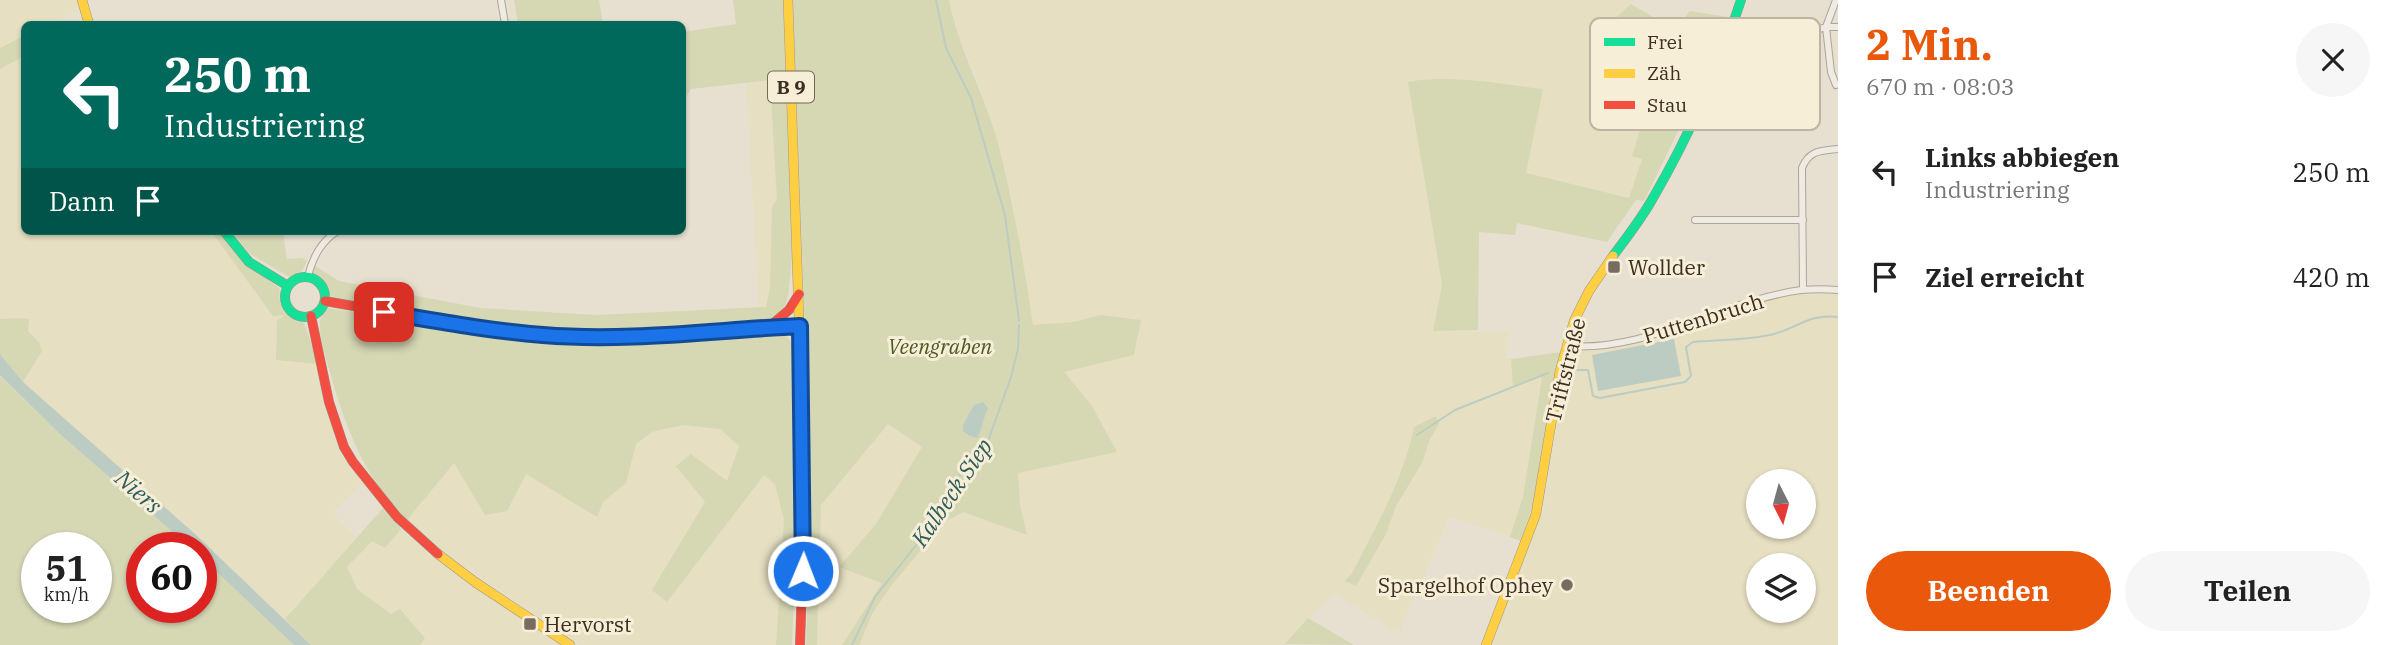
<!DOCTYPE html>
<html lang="de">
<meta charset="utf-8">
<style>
body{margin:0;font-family:"IBM Plex Serif",serif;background:#f6f6f6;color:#222;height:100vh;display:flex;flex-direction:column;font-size:26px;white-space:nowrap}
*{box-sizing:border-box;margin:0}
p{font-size:23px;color:#767676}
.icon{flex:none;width:38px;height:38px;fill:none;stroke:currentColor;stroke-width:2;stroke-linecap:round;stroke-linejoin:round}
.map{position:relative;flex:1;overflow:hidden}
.drawer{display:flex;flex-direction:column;background:#fff;width:560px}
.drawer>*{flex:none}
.guide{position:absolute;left:21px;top:21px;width:665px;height:214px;border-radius:10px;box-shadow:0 2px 5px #0004;background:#00695c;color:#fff;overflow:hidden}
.needle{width:46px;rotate:174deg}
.fabs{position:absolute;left:1746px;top:469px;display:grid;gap:14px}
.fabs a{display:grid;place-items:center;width:70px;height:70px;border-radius:50%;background:#fff;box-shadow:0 2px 5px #0004;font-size:35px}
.speed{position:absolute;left:21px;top:532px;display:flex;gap:14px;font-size:35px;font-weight:700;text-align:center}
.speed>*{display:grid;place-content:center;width:91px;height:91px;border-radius:50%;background:#fff;box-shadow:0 2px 5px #0004;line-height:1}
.speed small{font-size:18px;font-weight:400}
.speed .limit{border:10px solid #d22;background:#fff;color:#111}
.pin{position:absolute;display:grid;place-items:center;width:60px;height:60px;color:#fff;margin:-30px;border-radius:14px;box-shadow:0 4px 10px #0006}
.me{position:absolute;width:77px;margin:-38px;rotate:1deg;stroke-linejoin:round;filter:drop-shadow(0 0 5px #0008)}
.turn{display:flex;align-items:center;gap:24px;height:147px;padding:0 28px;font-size:32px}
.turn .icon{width:91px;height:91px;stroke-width:2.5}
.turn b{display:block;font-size:49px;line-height:60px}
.then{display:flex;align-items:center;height:66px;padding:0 28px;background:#0003;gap:14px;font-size:26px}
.round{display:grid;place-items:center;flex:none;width:74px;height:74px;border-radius:37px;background:#f6f6f6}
.overview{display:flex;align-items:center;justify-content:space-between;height:119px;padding:0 28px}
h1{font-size:42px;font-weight:800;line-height:52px;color:#ea580c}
.button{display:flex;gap:14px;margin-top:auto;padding:14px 28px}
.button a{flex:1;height:80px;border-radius:42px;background:#ea580c;color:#fff;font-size:28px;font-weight:800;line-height:80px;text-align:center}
.button a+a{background:#f6f6f6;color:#222}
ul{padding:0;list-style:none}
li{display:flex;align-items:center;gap:21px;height:105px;padding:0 28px}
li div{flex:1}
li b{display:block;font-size:26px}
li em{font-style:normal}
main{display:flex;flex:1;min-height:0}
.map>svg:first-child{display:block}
</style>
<main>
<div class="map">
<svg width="1838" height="645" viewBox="0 0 1838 645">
<rect width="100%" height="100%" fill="#e7e0d1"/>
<path fill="#e6dfc2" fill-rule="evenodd" d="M 0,0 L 78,0 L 81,10 L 50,24 L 24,24 L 24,36 L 0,50 Z
M 949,0 L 1632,0 L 1590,64 L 1654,85 L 1633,155 L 1642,159 L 1629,198 L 1526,173 L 1542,89 L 1449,78 L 1422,170 L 1442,285 L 1433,331 L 1508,331 L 1507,359 L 1511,359 L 1513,387 L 1542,376 L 1523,497 L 1510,537 L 1449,517 L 1399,633 L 1333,593 L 1286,645 L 859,645 L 873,612 L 891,586 L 944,522 L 962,512 L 1027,535 L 1020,505 L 1018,473 L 1117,452 L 1092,406 L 1063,371 L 1134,355 L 1140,333 L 1101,315 L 1074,322 L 1033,326 L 1014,208 L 999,147 L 982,93 L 958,33 ZM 1436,416 L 1439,424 L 1430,439 L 1422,463 L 1396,506 L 1386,534 L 1356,586 L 1345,581 L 1352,573 L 1388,501 L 1409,453 L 1414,427 Z
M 24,56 L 24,231 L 211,231 L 273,315 L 286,315 L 319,364 L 333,427 L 344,454 L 362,483 L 333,513 L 357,538 L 285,619 L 195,534 L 23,382 L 39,342 L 17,318 L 0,319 L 0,69 Z
M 770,80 L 777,200 L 772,206 L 770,288 L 766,307 L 759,309 L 746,83 Z
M 1838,290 L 1838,645 L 1492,645 L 1525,552 L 1543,511 L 1569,357 L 1567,346 L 1589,348 L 1652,335 L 1788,292 ZM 1759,481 L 1804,481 L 1804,527 L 1759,527 ZM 1759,565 L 1804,565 L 1804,611 L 1759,611 Z
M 888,424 L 922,447 L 911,539 L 842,645 L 817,645 L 821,505 Z
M 683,425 L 720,429 L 739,446 L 727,482 L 676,466 L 705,502 L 653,590 L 667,602 L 763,474 L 775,484 L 784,520 L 776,645 L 579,645 L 445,553 L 407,520 L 454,463 L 507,511 L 525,473 L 597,517 L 603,502 L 626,483 L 636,444 L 652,432 Z
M 401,529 L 449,570 L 563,645 L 420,645 L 425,638 L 400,609 L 391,614 L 357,589 L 347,566 L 372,540 L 385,548 Z"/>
<path fill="#d6d7b3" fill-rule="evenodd" d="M 514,0 L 599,0 L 603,24 L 518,24 Z
M 733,0 L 783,0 L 792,257 L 788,296 L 783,313 L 776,319 L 755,324 L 659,331 L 546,332 L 404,312 L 330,296 L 323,280 L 309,272 L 312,264 L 339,281 L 480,308 L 597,315 L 766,307 L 770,288 L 772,206 L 777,200 L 770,80 L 691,89 L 683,102 L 683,32 L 736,24 Z
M 793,0 L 949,0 C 959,51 986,96 999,147 C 1014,206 1024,265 1033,325 L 1074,322 L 1101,315 L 1141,320 L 1134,355 L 1064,372 L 1092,406 L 1117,452 L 1018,473 L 1020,505 L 1027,535 L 963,512 L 944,522 L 891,586 L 873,612 L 859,645 L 842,645 L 882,583 L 839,567 L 876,524 L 922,447 L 888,424 L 821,505 L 817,645 L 806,645 L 811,502 Z
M 1631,4 L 1675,30 L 1690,11 L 1728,17 L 1702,82 L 1644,201 L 1636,200 L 1607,242 L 1517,223 L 1515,235 L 1479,232 L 1478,330 L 1433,331 L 1442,285 L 1408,82 C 1452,74 1498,84 1543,89 L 1526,173 L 1629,198 L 1642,159 L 1632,156 L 1654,85 L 1589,64 L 1597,35 Z
M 24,36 L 24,56 L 0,69 L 0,48 Z
M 211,231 L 221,231 L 249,265 L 280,289 C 277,307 286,320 304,323 L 319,364 L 276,360 L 277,321 L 285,315 L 273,316 Z
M 232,231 L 283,231 L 287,259 L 302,258 L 307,261 L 302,271 L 289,277 L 249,253 Z
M 328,308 L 493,334 L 584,340 L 770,333 C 785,333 789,335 794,350 L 797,516 L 792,645 L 776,645 L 784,520 L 775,484 L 764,475 L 667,602 L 652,590 L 705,502 L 676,466 L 691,454 L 727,481 L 739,446 L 720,429 L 683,425 L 652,432 L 636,444 L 626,483 L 603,502 L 597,517 L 526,474 L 507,511 L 485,515 L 454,463 L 407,520 C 365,481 344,423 329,369 C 325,355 319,336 320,322 C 320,316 325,313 328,308 Z
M 17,318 L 29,319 L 28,331 L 39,342 L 42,351 L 23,382 L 0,354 L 0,319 Z
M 1561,352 L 1553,386 L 1535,498 L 1521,541 L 1510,537 L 1523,497 L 1542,377 L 1513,387 L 1511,359 Z
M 0,375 L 62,436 L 191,548 L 142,548 L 142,607 L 201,607 L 201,557 L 294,645 L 0,645 ZM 37,548 L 96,548 L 96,607 L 37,607 Z
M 1436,416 L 1439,424 L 1430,439 L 1422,463 L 1396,506 L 1386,534 L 1356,586 L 1345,581 L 1352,573 C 1376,526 1404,478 1414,427 Z
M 384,507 L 401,529 L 385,548 L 372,541 L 347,567 L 357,589 L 391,614 L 400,609 L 425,638 L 420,645 L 311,645 L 285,619 Z
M 1308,618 L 1354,645 L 1285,644 Z"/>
<path fill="#bcccc2" d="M 1674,339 L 1681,376 L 1598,391 L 1592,355 Z
M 0,354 L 23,382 L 195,534 L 311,645 L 294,645 L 201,557 L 201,548 L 191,548 L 62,436 L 0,375 Z
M 983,402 L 988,408 C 983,418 983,428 977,438 L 970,436 L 963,431 L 963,425 L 974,405 Z"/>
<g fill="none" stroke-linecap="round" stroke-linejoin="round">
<path stroke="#bcccc2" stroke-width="2" d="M 936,0 L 946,48 L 971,98 L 1005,215 L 1019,321
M 1567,370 L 1588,370 L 1593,396 L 1600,398 L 1685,382 L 1691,376 L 1686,347 L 1693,342 C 1719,340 1745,340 1770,335 C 1797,329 1808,313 1838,317
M 1417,435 L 1455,410 L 1548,373
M 852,645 L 875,597 L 921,539 L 957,488 L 960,474 L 979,457 L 988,441 L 1011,377 L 1018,349 L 1019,325"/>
<defs>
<path id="street" d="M 501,0 L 505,24
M 1836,0 L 1826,27 L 1831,72 L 1836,85
M 1726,49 L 1747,52 L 1826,27 L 1838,27
M 1695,220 L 1803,220
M 308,277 C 312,258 322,240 338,231
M 1803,290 L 1802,168 C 1809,150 1821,151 1838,149
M 1567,346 C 1649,352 1721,301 1801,290 C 1813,289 1826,289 1838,290"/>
<path id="fast" d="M 224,231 L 249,262 L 288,286
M 1613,256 C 1627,237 1642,218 1653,198 C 1689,136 1719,68 1741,0
M285 297a20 20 0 1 1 40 0a20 20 0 1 1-40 0Z
M 602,335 L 674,334 L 800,326"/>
<path id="slow" d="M 82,0 L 89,24
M 788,0 L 800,348
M 438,554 L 475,582 L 570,645
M 1486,645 L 1536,514 L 1560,371 L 1574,321 L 1589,291 L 1613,256"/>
<path id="jam" d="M 325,301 L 467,326 L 544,336 L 602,335
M 311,316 L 329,402 L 344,447 L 353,462 L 397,517 L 438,554
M 770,326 L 789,310 L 799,294
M 800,645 L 804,527 L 800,348"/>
</defs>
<use href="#street" stroke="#ada599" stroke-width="8"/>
<use href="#fast" stroke="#9c958a" stroke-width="10"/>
<use href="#slow" stroke="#9c958a" stroke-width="10"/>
<use href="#jam" stroke="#9c958a" stroke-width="10"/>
<use href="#street" stroke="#efebe3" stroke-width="6"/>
<use href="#fast" stroke="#16e098" stroke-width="9"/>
<use href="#slow" stroke="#ffcf43" stroke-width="9"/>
<use href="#jam" stroke="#f24e42" stroke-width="9"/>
</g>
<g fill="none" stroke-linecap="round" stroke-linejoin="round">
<defs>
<path id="route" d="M 384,312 C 437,321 490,331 543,335 C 628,342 715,330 800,326 L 803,571"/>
</defs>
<use href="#route" stroke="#114b97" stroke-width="18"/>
<use href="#route" stroke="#1a73e8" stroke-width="12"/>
</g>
<g fill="#786c5e" stroke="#f7eed8" stroke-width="2.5">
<rect x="1607" y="260" width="14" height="14" rx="3.5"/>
<circle cx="1567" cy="585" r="7"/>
<rect x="523" y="617" width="14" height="14" rx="3.5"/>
</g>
<g text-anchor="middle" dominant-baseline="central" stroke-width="6" stroke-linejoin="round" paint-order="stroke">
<rect fill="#f7eed8" stroke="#756857" stroke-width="2" x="768" y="71.5" width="46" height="31" rx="5"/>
<g font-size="19" font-weight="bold" fill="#3d2e20">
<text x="791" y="87">B 9</text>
</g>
<g font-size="21" fill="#3d2e20" stroke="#f7eed8" text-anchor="start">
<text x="1628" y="267">Wollder</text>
<text x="1553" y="585" text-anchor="end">Spargelhof Ophey</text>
<text x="544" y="624">Hervorst</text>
</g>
<g font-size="21" fill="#3d2e20" stroke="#f7eed8">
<text transform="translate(1703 318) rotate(-17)">Puttenbruch</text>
<text transform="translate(1565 370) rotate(-76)">Triftstraße</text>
</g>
<g font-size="21" font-style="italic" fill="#4d5a26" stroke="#f7eed8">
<text x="940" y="346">Veengraben</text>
</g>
<g font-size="23" font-style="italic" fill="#2f5d5a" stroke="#f7eed8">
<text transform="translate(139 491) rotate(41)">Niers</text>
<text transform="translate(951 492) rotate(-56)">Kalbeck Siep</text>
</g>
</g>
<rect x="1590" y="18" width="230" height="112" rx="10" fill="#f7eed8" stroke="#bfb4a1" stroke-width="2"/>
<rect x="1604" y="38" width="31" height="8" fill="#16e098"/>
<rect x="1604" y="69" width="31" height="9" fill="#ffcf43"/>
<rect x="1604" y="101" width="31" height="8" fill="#f24e42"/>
<g font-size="19" fill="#3d2e20">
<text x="1647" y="49">Frei</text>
<text x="1647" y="80">Zäh</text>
<text x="1647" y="112">Stau</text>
</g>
</svg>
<div class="fabs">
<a><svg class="needle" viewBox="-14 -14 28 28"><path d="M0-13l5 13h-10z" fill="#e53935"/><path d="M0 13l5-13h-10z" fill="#767676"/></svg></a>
<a><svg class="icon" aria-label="layers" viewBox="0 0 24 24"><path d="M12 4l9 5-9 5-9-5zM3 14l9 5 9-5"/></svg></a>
</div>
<div class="speed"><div>51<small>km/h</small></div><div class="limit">60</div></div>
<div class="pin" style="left:384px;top:312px;background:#d93025"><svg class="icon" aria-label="arrive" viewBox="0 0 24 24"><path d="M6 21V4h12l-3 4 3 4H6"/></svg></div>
<svg class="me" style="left:803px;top:571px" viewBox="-20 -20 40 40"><circle r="17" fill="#1a73e8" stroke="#fff" stroke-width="3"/><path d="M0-11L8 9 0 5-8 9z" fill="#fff"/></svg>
<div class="guide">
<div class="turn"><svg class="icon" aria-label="left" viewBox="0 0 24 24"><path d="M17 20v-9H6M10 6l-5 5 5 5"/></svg><div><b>250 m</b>Industriering</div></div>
<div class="then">Dann<svg class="icon" aria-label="arrive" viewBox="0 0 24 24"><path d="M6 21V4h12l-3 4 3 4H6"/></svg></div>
</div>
</div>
<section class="drawer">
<div class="overview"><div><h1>2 Min.</h1><p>670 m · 08:03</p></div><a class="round"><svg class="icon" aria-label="close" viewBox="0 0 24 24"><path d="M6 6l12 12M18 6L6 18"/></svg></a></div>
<ul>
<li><svg class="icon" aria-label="left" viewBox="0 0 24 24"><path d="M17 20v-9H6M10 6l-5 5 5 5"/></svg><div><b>Links abbiegen</b><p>Industriering</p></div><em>250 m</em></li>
<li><svg class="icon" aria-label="arrive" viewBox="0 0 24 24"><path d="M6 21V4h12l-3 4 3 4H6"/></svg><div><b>Ziel erreicht</b></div><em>420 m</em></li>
</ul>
<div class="button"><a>Beenden</a><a>Teilen</a></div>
</section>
</main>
